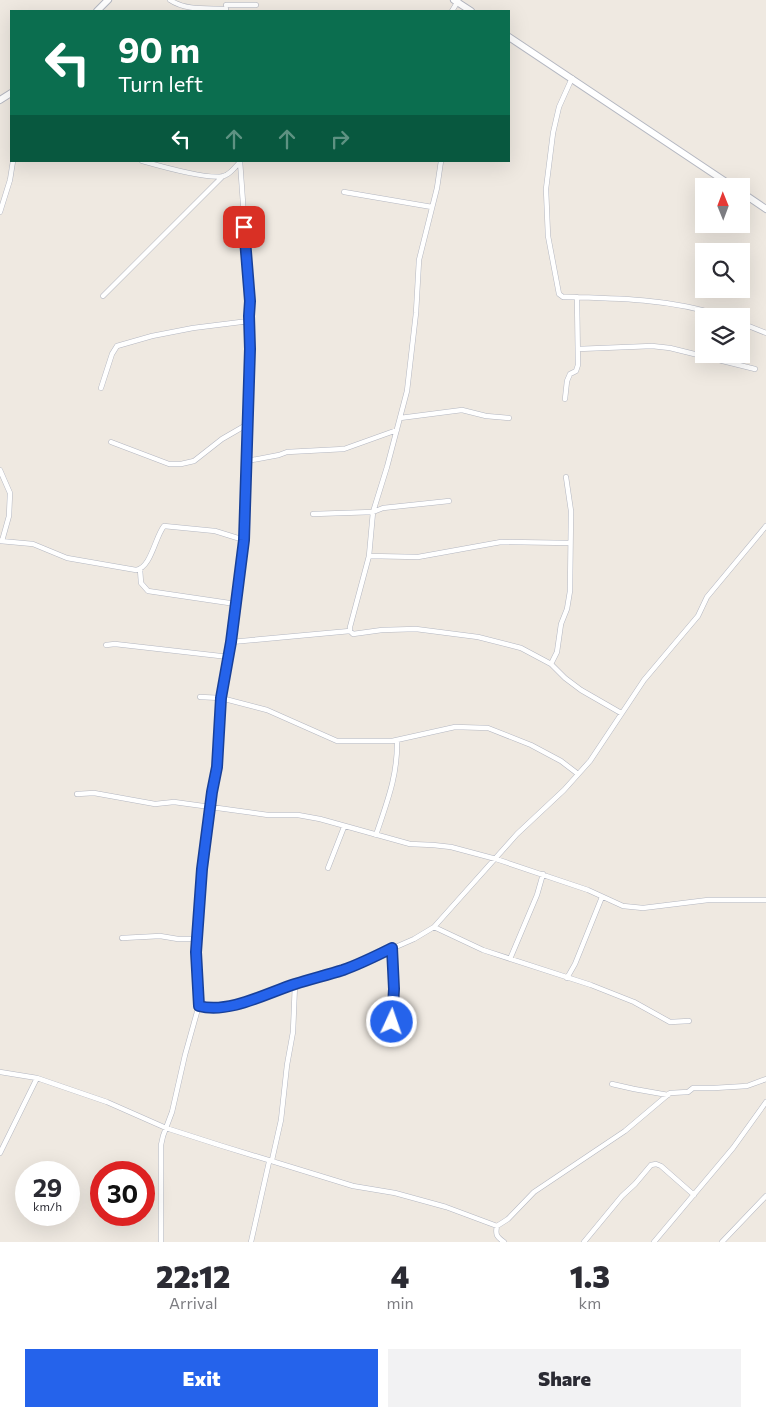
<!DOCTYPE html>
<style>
body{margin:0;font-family:Commissioner,sans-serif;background:#f2f2f3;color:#2b2b33;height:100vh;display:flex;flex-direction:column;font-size:19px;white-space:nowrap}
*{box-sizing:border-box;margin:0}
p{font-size:16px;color:#7c7c81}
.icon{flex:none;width:28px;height:28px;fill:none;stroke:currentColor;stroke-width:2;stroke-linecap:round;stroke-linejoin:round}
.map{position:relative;height:1242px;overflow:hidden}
.panel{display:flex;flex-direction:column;background:#fff;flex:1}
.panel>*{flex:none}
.top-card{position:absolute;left:10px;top:10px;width:500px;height:152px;border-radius:0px;box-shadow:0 5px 20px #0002;background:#0b6e4f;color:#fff;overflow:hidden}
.needle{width:32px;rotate:359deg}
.controls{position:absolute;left:695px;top:178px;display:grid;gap:10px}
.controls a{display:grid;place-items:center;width:55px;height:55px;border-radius:0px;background:#fff;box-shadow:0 5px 20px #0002;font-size:25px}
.speed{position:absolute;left:15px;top:1161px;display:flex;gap:10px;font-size:25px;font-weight:700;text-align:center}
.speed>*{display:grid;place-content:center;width:65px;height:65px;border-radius:50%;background:#fff;box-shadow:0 5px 20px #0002;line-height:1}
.speed small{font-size:12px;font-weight:400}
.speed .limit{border:8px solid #d22;background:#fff;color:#111}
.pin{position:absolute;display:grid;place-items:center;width:42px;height:42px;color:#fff;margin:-21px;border-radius:10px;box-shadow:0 2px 8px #0006}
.me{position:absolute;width:55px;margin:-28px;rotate:3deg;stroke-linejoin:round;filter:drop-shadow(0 0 4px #0008)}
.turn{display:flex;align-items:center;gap:18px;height:105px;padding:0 25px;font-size:22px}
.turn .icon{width:65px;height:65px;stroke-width:2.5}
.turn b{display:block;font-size:35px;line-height:42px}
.lanes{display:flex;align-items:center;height:48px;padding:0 25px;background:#0003;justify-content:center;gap:25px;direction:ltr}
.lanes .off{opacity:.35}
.eta{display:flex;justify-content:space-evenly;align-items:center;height:85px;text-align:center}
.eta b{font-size:30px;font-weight:800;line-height:35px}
.action{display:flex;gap:10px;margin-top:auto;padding:10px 25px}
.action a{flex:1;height:58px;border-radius:0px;background:#2563eb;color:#fff;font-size:20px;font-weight:800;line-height:58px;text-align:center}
.action a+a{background:#f2f2f3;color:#2b2b33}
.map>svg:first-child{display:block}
</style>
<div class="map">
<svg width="766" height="1242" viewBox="0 0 766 1242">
<rect width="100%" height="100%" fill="#efe9e1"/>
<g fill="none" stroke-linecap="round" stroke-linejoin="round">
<defs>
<path id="street" d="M 170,0 C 186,11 208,8 226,9
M 226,5 L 256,5
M 452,11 L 458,1
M 572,78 L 559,107 L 553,133 L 546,189 L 548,236 L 559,294 L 563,297 C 615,298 672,299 722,316
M 142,161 C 156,165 215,182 226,175 C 231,173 236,166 240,162
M 344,192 L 432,207
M 0,212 L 10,180 L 13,161
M 103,296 L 223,176
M 741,323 L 766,333
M 578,349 L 652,346 L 670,348 L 755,369
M 101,388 L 112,354 L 117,346 L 152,336 L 193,328 L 249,321
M 565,399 L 567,381 L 570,374 L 576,371 L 578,365 L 577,297
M 400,418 L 462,410 L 486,416 L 509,418
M 111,442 L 169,464 L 181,464 L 194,461 L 222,439 L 248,424
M 247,461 L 279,455 L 287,452 L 344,449 L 397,430
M 0,470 L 10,493 L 9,516 L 2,541
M 313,514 L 373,512 L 383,508 L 449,501
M 0,541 L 33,544 L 67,558 L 136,570 C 151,568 155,537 164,526 L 215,531 L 244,540
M 369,556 L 418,557 L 501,542 L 570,543
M 140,569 L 141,583 L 148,591 L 236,604
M 350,631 L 350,627 L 369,556 L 373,512 L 387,467 L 407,391 L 416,313 L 419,260 L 437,188 L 441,161
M 231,642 L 350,631 L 353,634 L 382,630 L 416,629 L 478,637 L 521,648 L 551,664 L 565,678 L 581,690 L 621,713
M 106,645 L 115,644 L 229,657
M 551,664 L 557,652 L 561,624 L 567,609 L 570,591 L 571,511 L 566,477
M 200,697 L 221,698 L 267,710 L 337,741 L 392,741 L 455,727 L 488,728 L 531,745 L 561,761 L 578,774
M 77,794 L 94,793 L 155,804 L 174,802 L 268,815 L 298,815 L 320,819 L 410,844 L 433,845 L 451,847 L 496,859 L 588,890 L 623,906 L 643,908 L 708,900 L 766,900
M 376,835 C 387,802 398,775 397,740
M 328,868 L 344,827
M 434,927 L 483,950 L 591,985 L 634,1002 L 670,1022 L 689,1021
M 122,938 L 160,936 L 178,939 L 197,939
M 392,948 L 394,989 L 392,1022
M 510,959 L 537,895 L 543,874
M 567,978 L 575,964 L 602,897
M 199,1005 L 214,1007 L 231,1005 L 259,998 L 295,984 L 343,970 L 414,939 L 434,927 L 517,834 L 564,790 L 590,761 L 644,680 L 698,616 L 707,597 L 766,526
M 0,1072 L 37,1078
M 612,1084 L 634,1089 L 668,1095
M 0,1153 L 37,1078 L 107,1102 L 166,1128 L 219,1145 L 353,1186 L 395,1193 L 446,1207 L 497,1226 L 508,1219 L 534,1192 L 625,1131 L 670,1093 L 688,1092 L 693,1088 L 714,1088 L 747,1086 L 766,1079
M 497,1226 C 495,1235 497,1237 504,1242
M 161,1242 L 161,1145 L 163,1136 L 172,1112 L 185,1055 L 199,1005 L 196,952 L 202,869 L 212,792 L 217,767 L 221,698 L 231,642 L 244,540 L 250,349 L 250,301 L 240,161
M 251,1242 L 269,1162 L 272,1160 L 281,1120 L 287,1065 L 293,1032 L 295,984
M 584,1242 L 622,1196 L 635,1184 L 651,1165 L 656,1164 L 661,1166 L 694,1195
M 654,1242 L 733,1148 L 766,1102
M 722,1242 L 766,1196"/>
<path id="secondary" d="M 454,0 L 471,11
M 97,11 L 108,0
M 509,37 L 732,186
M 0,100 L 11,93
M 741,192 L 766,209"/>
</defs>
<use href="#street" stroke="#b4b7c1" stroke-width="5.5"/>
<use href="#secondary" stroke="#b4b7c1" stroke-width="8"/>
<use href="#street" stroke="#fff" stroke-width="4.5"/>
<use href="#secondary" stroke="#fff" stroke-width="6"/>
</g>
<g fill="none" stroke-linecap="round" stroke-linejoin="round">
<defs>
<path id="route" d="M 244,227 L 250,301 L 249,316 L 250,349 L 244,540 L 231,642 L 221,698 L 217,767 L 212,792 L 202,869 L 196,952 L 199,1006 C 229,1014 267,993 295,984 C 311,979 327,975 343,970 C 360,964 376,956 392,948 L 394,989 L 392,1022"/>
</defs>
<use href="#route" stroke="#184099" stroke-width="12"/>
<use href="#route" stroke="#2563eb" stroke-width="9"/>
</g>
</svg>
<div class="controls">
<a><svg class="needle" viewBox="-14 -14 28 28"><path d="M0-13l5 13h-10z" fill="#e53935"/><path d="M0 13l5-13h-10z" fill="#7c7c81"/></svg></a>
<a><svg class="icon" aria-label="search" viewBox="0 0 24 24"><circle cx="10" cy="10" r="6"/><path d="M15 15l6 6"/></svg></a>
<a><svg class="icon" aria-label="layers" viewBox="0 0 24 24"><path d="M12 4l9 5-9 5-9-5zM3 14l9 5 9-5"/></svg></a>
</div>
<div class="speed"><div>29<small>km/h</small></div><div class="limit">30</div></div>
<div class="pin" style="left:244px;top:227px;background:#d93025"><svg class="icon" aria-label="arrive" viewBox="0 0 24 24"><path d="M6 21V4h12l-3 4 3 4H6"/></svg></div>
<svg class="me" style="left:392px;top:1022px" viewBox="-20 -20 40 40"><circle r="17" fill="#2563eb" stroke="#fff" stroke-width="3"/><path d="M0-11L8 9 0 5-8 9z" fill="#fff"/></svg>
<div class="top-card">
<div class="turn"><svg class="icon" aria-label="left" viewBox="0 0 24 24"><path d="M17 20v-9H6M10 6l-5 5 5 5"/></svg><div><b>90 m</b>Turn left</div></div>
<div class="lanes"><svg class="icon" aria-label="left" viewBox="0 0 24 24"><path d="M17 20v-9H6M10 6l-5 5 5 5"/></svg><svg class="icon off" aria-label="ahead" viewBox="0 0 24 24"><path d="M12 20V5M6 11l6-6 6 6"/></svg><svg class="icon off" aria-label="ahead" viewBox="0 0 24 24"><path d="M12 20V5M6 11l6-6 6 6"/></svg><svg class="icon off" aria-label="right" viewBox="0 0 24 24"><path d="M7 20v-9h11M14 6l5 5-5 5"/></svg></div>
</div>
</div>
<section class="panel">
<div class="eta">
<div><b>22:12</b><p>Arrival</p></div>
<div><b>4</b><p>min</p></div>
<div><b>1.3</b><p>km</p></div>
</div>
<div class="action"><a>Exit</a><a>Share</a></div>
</section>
